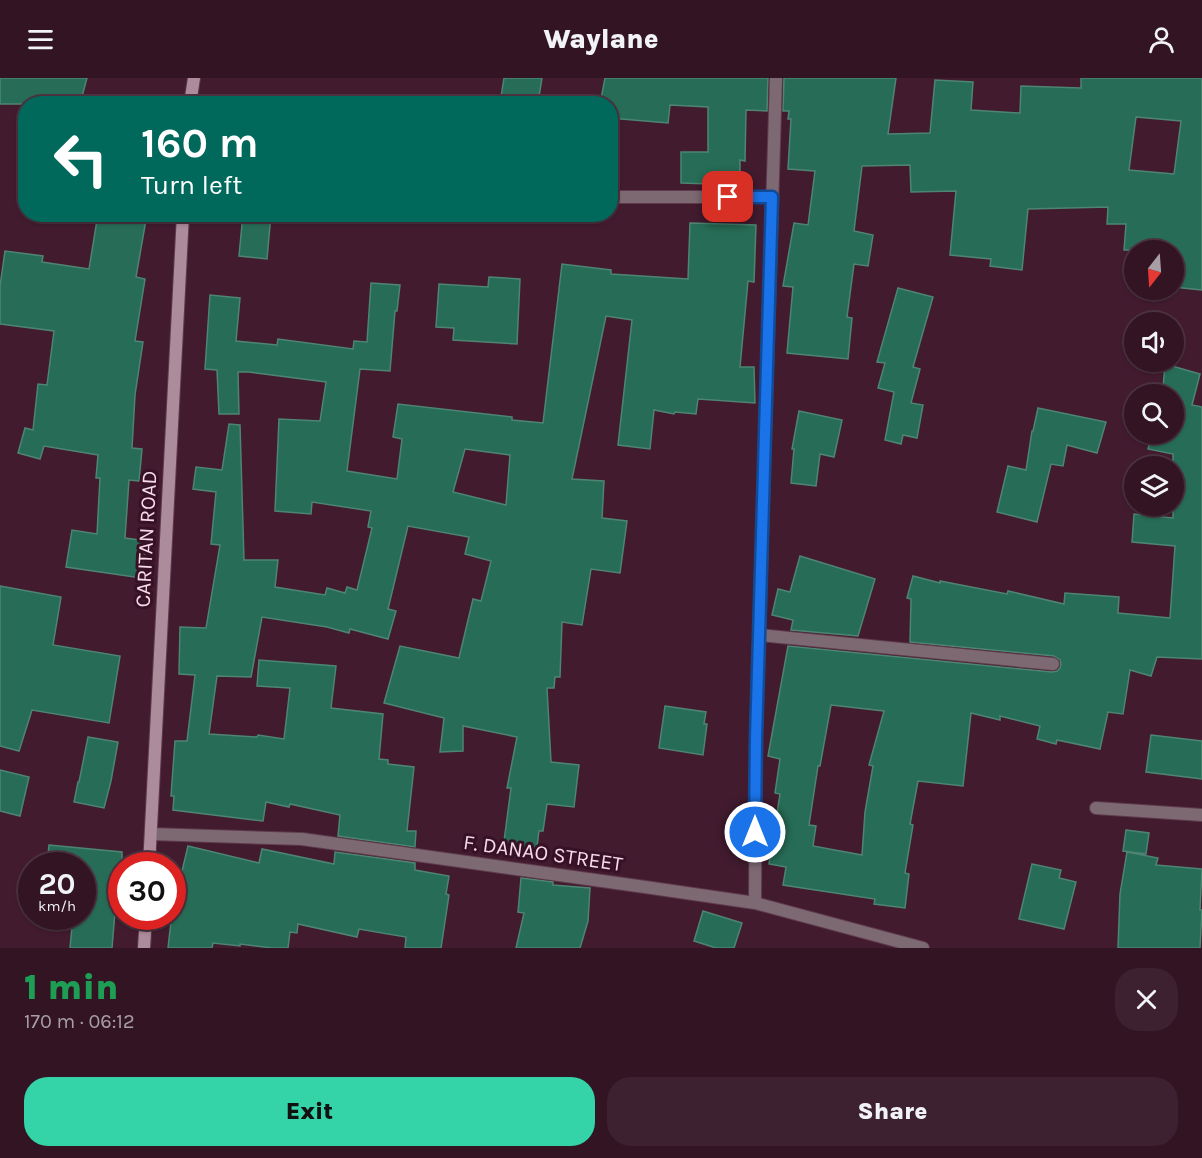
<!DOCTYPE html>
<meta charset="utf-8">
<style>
body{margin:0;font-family:Karla,sans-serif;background:#3d2130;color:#f1f3f6;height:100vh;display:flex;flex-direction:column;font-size:22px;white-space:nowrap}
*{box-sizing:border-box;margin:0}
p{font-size:20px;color:#a89ea6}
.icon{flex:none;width:33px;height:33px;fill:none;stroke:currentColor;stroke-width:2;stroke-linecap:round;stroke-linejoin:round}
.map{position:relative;height:870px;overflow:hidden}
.sheet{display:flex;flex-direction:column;background:#321423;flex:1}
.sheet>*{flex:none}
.hud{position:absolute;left:18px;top:18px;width:600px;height:126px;border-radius:24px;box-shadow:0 2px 4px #0004,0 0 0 2px #4d3341;background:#00695c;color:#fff;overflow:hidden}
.needle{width:39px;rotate:197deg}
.fabs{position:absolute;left:1124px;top:162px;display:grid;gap:12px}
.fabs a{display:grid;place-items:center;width:60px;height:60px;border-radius:50%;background:#321423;box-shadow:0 2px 4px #0004,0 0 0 2px #4d3341;font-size:30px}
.speed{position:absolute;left:18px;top:774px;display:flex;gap:12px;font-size:30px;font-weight:700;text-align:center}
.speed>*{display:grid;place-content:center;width:78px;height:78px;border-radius:50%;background:#321423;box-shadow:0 2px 4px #0004,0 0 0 2px #4d3341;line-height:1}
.speed small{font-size:15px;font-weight:400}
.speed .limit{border:9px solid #d22;background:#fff;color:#111}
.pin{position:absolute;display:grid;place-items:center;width:51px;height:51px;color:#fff;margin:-26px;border-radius:12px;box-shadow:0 3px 9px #0006}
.me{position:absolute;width:66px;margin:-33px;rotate:0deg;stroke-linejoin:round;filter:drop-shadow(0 0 4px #0008)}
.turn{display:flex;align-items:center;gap:21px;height:126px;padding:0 24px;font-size:27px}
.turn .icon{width:78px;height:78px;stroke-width:2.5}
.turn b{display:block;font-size:42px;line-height:51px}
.round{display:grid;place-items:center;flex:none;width:63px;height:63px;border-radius:24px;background:#3d2130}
.head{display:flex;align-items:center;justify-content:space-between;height:102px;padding:0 24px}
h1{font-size:36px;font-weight:800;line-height:45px;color:#1e9e55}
.action{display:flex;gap:12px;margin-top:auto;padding:12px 24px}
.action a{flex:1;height:69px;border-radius:24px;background:#34d4a8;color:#111;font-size:24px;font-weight:800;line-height:69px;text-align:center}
.action a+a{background:#3d2130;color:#f1f3f6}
header{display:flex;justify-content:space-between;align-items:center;height:78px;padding:0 24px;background:#321423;font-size:27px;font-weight:800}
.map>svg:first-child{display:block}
</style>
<header><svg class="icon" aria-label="menu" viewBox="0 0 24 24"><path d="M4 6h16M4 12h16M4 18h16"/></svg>Waylane<svg class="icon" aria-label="person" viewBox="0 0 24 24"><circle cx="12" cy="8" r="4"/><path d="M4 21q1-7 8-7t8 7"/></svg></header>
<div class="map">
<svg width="1202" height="870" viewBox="0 0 1202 870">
<rect width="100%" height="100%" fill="#421b2f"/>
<path fill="#276c56" stroke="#4e8572" stroke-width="1.5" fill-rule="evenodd" d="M 0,0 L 87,0 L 80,26 L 0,26 Z
M 504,0 L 542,0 L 538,25 L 501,19 Z
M 605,0 L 768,0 L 767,33 L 746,32 L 745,83 L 740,82 L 740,107 L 681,105 L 681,74 L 708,74 L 708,29 L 670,27 L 668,45 L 610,40 L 610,26 L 600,26 Z
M 784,0 L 896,0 L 888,56 L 930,55 L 935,2 L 973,4 L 971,32 L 1020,35 L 1021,8 L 1081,10 L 1081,0 L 1202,0 L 1202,212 L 1173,209 L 1175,172 L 1124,172 L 1126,146 L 1107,146 L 1108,129 L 1028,131 L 1022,192 L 990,188 L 991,181 L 950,177 L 956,113 L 911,114 L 910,87 L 862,88 L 854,153 L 873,157 L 868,188 L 854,186 L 847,239 L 852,240 L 848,281 L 787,275 L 793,209 L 783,208 L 794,145 L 808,147 L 815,93 L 788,91 L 791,41 L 788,41 L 789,33 L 783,33 ZM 1136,39 L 1181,43 L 1174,96 L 1129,92 Z
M 98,136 L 147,136 L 136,199 L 145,201 L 135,263 L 143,264 L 135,317 L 132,370 L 142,371 L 139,403 L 129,402 L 125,460 L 147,463 L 141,500 L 66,489 L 72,452 L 97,456 L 100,400 L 96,400 L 98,377 L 44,368 L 40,381 L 18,375 L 25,350 L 33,352 L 38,306 L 47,307 L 54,253 L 0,246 L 0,208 L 5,173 L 43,178 L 42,184 L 89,191 Z
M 243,136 L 271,136 L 267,181 L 239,178 Z
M 690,145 L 756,147 L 754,204 L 748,203 L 740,289 L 754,289 L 755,325 L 698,321 L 696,336 L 675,334 L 674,336 L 654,332 L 650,371 L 618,367 L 632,242 L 606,238 L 572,401 L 604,403 L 602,440 L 627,443 L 620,495 L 591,491 L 582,547 L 562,544 L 560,599 L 555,599 L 554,610 L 547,610 L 551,684 L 579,687 L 574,729 L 547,726 L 543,753 L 539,753 L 536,776 L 503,771 L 511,710 L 507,710 L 517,659 L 463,648 L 463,673 L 440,674 L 444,640 L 384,625 L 400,568 L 459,580 L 473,521 L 481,523 L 491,483 L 465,476 L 469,459 L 408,448 L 388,531 L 396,533 L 388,561 L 350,551 L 349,555 L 327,549 L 262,539 L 251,599 L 217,598 L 209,656 L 257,659 L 258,657 L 284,661 L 290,610 L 257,608 L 259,582 L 336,588 L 331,630 L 383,636 L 379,681 L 388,682 L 388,686 L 414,689 L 407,753 L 416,753 L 415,769 L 338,758 L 340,737 L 290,726 L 289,729 L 266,724 L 263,743 L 173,732 L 174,718 L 171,718 L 175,663 L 187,663 L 195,597 L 179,596 L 180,549 L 206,550 L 220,467 L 211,466 L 216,414 L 193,411 L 196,389 L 222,392 L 229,346 L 240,347 L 244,482 L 278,482 L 275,509 L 325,517 L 327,510 L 345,515 L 347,509 L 357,512 L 372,450 L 368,449 L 371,433 L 312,424 L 311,436 L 275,433 L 279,341 L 320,343 L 326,304 L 249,294 L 238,294 L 239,336 L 219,336 L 217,292 L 205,291 L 210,217 L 240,220 L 236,263 L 277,267 L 278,261 L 353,271 L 354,263 L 367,264 L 371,205 L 400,207 L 397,233 L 395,233 L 390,293 L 360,291 L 347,393 L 397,401 L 402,361 L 393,359 L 398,326 L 512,339 L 512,342 L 543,345 L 562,186 L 611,192 L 611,196 L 688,201 ZM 465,371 L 510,377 L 506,427 L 453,414 Z
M 489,199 L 520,201 L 517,266 L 453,262 L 454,250 L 436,249 L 439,206 L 488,209 Z
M 898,210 L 933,219 L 913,289 L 920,291 L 911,325 L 923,327 L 917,360 L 903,357 L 901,366 L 885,362 L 894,314 L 878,310 L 885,285 L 877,284 Z
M 1165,286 L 1200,296 L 1192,327 L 1202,329 L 1202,581 L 1157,579 L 1151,598 L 1130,592 L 1123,636 L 1108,634 L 1100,671 L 1057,662 L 1056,666 L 1037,661 L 1040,648 L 1000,638 L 1000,642 L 971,635 L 963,708 L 918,703 L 910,746 L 913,747 L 905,795 L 909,796 L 905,830 L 874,826 L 875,821 L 783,807 L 786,789 L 769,786 L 780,716 L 775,715 L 780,681 L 768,678 L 788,568 L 1052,594 L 1057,593 L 1060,590 L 1061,586 L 1060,582 L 1054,578 L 910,564 L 911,521 L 907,520 L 913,498 L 940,505 L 940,503 L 1007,516 L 1008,513 L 1064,526 L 1065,515 L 1119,519 L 1118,535 L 1170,540 L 1175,468 L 1132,464 L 1134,436 L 1173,440 L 1173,376 L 1148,371 L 1152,356 L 1173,356 L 1173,316 L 1163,316 L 1165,311 L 1163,310 ZM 831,627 L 884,633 L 869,687 L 873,688 L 865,734 L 862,777 L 813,768 L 816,748 L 809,747 L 818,688 L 820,688 Z
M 1038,330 L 1106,344 L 1097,375 L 1067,367 L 1063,388 L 1051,386 L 1037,444 L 997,434 L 1008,388 L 1026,392 L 1032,353 L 1033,353 Z
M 799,333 L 842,342 L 834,379 L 820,376 L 816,408 L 791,405 L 794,371 L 792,371 Z
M 800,478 L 875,501 L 858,558 L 791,552 L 793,542 L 772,537 L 778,511 L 790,514 Z
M 0,508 L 61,519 L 53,567 L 120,578 L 109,645 L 32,632 L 19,673 L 0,668 Z
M 665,628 L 706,634 L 704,646 L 707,646 L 703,677 L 659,670 Z
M 1151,657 L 1202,663 L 1202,701 L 1146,694 Z
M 88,659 L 118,664 L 111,703 L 104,730 L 74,724 L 78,704 L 79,704 Z
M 0,692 L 29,699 L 20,738 L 0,733 Z
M 1126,752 L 1149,755 L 1146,776 L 1123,773 Z
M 49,767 L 122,774 L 122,798 L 118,798 L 112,870 L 70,870 L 73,838 L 82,838 L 82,788 L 47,788 Z
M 188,768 L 259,785 L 262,771 L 334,786 L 335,774 L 415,785 L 415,792 L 449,798 L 446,816 L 449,817 L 441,870 L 405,870 L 406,859 L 359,851 L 357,859 L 298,846 L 297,855 L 290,854 L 288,870 L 272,870 L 240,866 L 240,868 L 213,865 L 212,870 L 168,870 L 172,835 Z
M 1127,774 L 1158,780 L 1156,787 L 1202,791 L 1200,832 L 1202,832 L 1200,870 L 1118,870 L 1120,816 Z
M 1032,786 L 1061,792 L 1059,800 L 1076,804 L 1064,851 L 1019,841 Z
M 521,800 L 553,804 L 553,807 L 590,810 L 588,843 L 580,870 L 516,870 L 524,835 L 518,834 Z
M 703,833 L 742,845 L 734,870 L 716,870 L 694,863 Z"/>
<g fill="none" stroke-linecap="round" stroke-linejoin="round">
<defs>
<path id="street" d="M 610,119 L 772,119
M 759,557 L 1053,586
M 1096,730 L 1202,737
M 151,756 L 302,761 L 645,809 L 755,825 L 923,870
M 755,825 L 756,660 L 776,0"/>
<path id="secondary" d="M 190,26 L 194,0
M 149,788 L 183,136
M 144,870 L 146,838"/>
</defs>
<use href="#street" stroke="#5f3a4d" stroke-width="14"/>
<use href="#secondary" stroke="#5f3a4d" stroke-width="14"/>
<use href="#street" stroke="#7d6972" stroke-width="12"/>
<use href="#secondary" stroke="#ac8b9a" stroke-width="12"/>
</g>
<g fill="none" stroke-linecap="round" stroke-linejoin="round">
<defs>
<path id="route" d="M 728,119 L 772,119 L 756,660 L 755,754"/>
</defs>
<use href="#route" stroke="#114b97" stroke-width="15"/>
<use href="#route" stroke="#1a73e8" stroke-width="10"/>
</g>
<g text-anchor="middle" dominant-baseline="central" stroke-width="6" stroke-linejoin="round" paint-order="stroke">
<g font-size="21" fill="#f7dce8" stroke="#371126">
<text transform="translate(146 461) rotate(-87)">CARITAN ROAD</text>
<text transform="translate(543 775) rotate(8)">F. DANAO STREET</text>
</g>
</g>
</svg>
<div class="fabs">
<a><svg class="needle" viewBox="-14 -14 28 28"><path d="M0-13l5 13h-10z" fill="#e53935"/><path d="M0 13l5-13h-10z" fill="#a89ea6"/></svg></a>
<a><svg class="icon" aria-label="sound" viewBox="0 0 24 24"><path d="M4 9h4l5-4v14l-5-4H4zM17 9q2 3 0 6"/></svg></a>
<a><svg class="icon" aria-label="search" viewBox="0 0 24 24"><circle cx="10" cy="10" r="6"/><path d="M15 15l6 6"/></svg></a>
<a><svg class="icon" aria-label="layers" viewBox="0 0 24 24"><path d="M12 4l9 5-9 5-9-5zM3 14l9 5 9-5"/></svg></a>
</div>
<div class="speed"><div>20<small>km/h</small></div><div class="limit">30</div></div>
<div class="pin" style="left:728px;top:119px;background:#d93025"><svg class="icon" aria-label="arrive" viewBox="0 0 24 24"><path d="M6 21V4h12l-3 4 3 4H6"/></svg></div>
<svg class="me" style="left:755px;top:754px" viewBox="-20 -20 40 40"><circle r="17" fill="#1a73e8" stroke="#fff" stroke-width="3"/><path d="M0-11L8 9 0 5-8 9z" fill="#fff"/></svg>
<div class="hud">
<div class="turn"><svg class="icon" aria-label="left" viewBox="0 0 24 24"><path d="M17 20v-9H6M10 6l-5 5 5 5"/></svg><div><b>160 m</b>Turn left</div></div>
</div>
</div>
<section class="sheet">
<div class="head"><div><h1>1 min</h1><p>170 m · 06:12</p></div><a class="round"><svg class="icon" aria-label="close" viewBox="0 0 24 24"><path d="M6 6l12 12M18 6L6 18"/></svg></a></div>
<div class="action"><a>Exit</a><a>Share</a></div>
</section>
